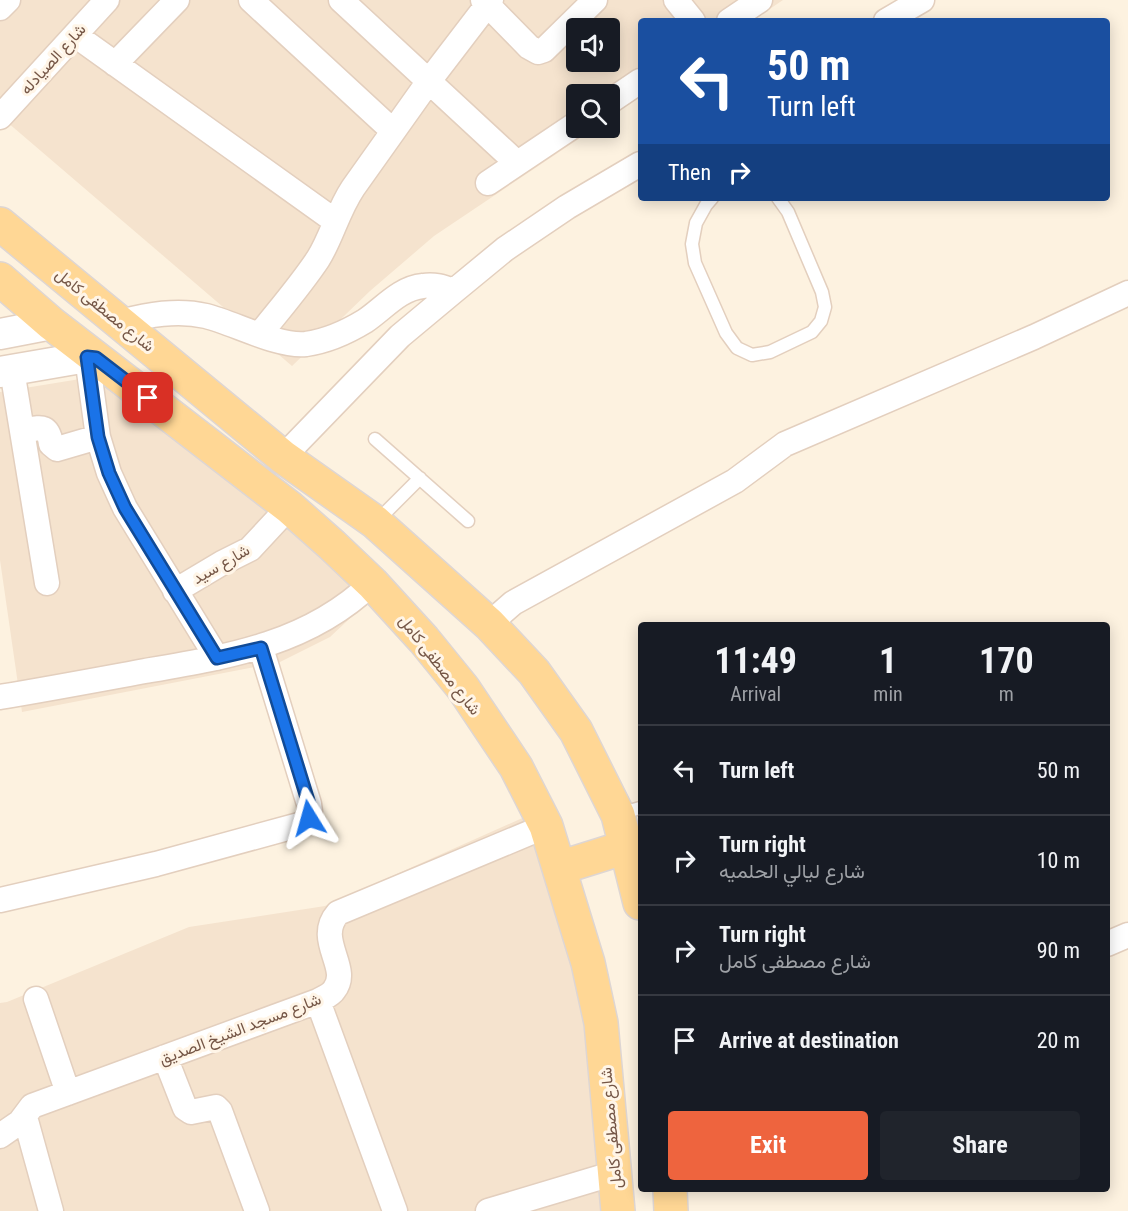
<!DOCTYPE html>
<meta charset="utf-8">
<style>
body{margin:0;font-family:"Roboto Condensed",Vazirmatn,sans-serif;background:#20242c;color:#f1f3f6;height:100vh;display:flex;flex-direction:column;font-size:22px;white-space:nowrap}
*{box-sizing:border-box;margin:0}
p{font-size:20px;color:#9ea1a6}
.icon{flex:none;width:33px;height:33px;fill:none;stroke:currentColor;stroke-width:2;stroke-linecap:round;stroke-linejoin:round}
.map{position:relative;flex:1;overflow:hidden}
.sheet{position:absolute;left:638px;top:622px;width:472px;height:570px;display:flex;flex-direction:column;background:#171b24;border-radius:6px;box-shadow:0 3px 15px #0003}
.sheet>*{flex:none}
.hud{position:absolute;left:638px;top:18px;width:472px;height:183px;border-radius:6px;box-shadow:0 3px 15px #0003;background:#1a4fa0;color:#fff;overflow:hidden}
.buttons{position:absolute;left:566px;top:18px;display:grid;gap:12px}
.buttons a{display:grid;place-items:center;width:54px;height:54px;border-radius:6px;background:#171b24;box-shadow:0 3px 15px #0003;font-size:30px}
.pin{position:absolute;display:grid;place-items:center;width:51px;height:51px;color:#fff;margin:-26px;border-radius:12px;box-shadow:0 3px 9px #0006}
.me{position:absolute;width:66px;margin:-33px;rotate:352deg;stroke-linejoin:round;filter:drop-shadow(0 0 4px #0008)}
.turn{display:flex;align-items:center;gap:21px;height:126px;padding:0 30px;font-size:27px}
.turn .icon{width:78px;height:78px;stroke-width:2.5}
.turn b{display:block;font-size:42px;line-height:51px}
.then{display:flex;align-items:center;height:57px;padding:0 30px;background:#0003;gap:12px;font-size:22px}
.eta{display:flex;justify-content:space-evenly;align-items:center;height:102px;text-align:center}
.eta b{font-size:36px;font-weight:700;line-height:42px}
.action{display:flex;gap:12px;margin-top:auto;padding:12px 30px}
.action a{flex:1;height:69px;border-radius:6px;background:#ee643e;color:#fff;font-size:24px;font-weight:700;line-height:69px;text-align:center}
.action a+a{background:#20242c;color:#f1f3f6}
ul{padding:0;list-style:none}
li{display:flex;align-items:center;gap:18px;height:90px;padding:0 30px;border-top:2px solid #363941}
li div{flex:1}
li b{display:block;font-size:22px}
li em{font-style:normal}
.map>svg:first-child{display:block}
</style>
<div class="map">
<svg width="1128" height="1211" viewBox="0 0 1128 1211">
<rect width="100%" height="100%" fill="#fdf2e0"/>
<path fill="#f5e3ce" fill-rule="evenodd" d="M 0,0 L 783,0 L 752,21 L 640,21 L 640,96 L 609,118 L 609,94 L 576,94 L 576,128 L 595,128 L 434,236 L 370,291 L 292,366 L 0,116 ZM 576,28 L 609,28 L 609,62 L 576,62 Z
M 111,374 L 370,593 L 362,607 L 330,637 L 280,662 L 22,712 L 0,560 L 0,392 Z
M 547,807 L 623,1211 L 0,1211 L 0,1003 L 7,1002 L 189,927 L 325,906 Z"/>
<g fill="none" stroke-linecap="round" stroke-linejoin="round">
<defs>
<path id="service" d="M 712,198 L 706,205 L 696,223 L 692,244 L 695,263 L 726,333 L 737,348 L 752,355 L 770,352 L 812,332 L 821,321 L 825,307 L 822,292 L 788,212 L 778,198
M 375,439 L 468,521
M 376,522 L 420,478
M 619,814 L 640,808"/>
<path id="minor" d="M 251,0 L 393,131
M 341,0 L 517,163
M 483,0 L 529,47 L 538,52 L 544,50 L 595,0
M 676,0 L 693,21
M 0,8 L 8,0
M 729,21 L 760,0
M 886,21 L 922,0
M 75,35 L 335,221
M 115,64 L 177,0
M 609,102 L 640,81
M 0,117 L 107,0
M 488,183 L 576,124
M 120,322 C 148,315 177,309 206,316 C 234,323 278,347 306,344 C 327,341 347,332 365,321 C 383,309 400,288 423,286 C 434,284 443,287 454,291
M 260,334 C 279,310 300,286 318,259 C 332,237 337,212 353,188 L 429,81 L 491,0
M 87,357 L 98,437 L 109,473 L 125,508 L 217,658
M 12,370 L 47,583
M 22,431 C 40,428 48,423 51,444 L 57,449 L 98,437
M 283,457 L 400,336 L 454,291 L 505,249 L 567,207 L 640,164
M 175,591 L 222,563 L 250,549 L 289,507
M 489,624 L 513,603 L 735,481 L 785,444 L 1034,337 L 1128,293
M 0,697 C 48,689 96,680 145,671 C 227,657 309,644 372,583
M 0,900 L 156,864 L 306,823 L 310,812 L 309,804 L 261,648
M 1107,944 L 1128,935
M 36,999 L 68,1093
M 318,1001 L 395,1211
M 165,1057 L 185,1108 L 191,1112 L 216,1107 L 220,1111 L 257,1211
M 25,1117 L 51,1211
M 0,1136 L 20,1122 L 32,1106 L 318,1001 C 323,998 331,995 334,990 C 352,968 314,940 338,913 L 546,826
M 488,1211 L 615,1173"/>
<path id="tertiary" d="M 0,334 L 52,324
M 0,372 L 87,357 L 96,358"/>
<path id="primary" d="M 0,224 L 283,457 L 375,522 L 489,624 L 534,672 L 576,731 L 618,815 L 640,903
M 0,279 L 52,324 L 289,507 L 332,545 L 372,583 L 424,640 L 463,688 L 516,767 L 546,826 L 588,963 L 601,1023 L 618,1211
M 559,868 L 626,847
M 670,1190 L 671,1211"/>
</defs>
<use href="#service" stroke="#e3cfbe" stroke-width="15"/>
<use href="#minor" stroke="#e3cfbe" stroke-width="27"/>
<use href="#tertiary" stroke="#e3cfbe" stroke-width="33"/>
<use href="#primary" stroke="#ded6d3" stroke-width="36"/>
<use href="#service" stroke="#fff" stroke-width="12"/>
<use href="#minor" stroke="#fff" stroke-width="24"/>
<use href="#tertiary" stroke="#fff" stroke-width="30"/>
<use href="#primary" stroke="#ffd795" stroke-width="33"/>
</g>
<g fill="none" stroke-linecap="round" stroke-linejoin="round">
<defs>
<path id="route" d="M 148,398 L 96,358 L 87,357 L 98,437 L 109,473 L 125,508 L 217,658 L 261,648 L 309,804 L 309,818"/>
</defs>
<use href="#route" stroke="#114b97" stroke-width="15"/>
<use href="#route" stroke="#1a73e8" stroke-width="10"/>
</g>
<g text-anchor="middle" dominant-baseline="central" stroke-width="6" stroke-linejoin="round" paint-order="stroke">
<g font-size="16" fill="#755646" stroke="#fff5e7">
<text transform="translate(53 59) rotate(-48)">شارع الصيادله</text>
<text transform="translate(105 310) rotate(39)">شارع مصطفى كامل</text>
<text transform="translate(221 564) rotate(-30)">شارع سيد</text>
<text transform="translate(440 665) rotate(52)">شارع مصطفى كامل</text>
<text transform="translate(240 1029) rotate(-21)">شارع مسجد الشيخ الصديق</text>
<text transform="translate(611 1128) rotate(-95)">شارع مصطفى كامل</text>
</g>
</g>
</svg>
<div class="buttons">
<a><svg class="icon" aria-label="sound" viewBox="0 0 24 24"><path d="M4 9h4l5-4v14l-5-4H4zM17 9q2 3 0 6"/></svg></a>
<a><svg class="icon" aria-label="search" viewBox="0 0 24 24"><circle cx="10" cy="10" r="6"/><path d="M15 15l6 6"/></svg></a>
</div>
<div class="pin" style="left:148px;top:398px;background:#d93025"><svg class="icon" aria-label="arrive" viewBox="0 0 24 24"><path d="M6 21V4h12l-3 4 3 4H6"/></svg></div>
<svg class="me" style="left:309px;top:818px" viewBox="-20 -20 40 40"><path d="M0-17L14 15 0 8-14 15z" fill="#1a73e8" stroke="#fff" stroke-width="4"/></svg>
<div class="hud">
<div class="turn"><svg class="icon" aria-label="left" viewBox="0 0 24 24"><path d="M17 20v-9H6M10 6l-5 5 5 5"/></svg><div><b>50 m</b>Turn left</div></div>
<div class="then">Then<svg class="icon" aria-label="right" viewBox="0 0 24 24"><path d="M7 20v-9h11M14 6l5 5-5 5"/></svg></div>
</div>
<section class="sheet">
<div class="eta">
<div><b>11:49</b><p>Arrival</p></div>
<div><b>1</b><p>min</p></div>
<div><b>170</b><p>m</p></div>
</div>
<ul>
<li><svg class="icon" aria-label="left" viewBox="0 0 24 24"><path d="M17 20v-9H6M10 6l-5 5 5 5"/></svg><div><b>Turn left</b></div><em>50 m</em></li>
<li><svg class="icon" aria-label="right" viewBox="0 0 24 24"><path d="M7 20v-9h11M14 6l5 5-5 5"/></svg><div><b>Turn right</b><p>شارع ليالي الحلميه</p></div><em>10 m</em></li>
<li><svg class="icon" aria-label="right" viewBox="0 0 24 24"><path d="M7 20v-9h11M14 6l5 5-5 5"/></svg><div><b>Turn right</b><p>شارع مصطفى كامل</p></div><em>90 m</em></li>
<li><svg class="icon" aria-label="arrive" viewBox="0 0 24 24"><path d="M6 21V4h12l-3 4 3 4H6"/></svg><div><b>Arrive at destination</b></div><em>20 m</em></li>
</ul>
<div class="action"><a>Exit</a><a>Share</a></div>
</section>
</div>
